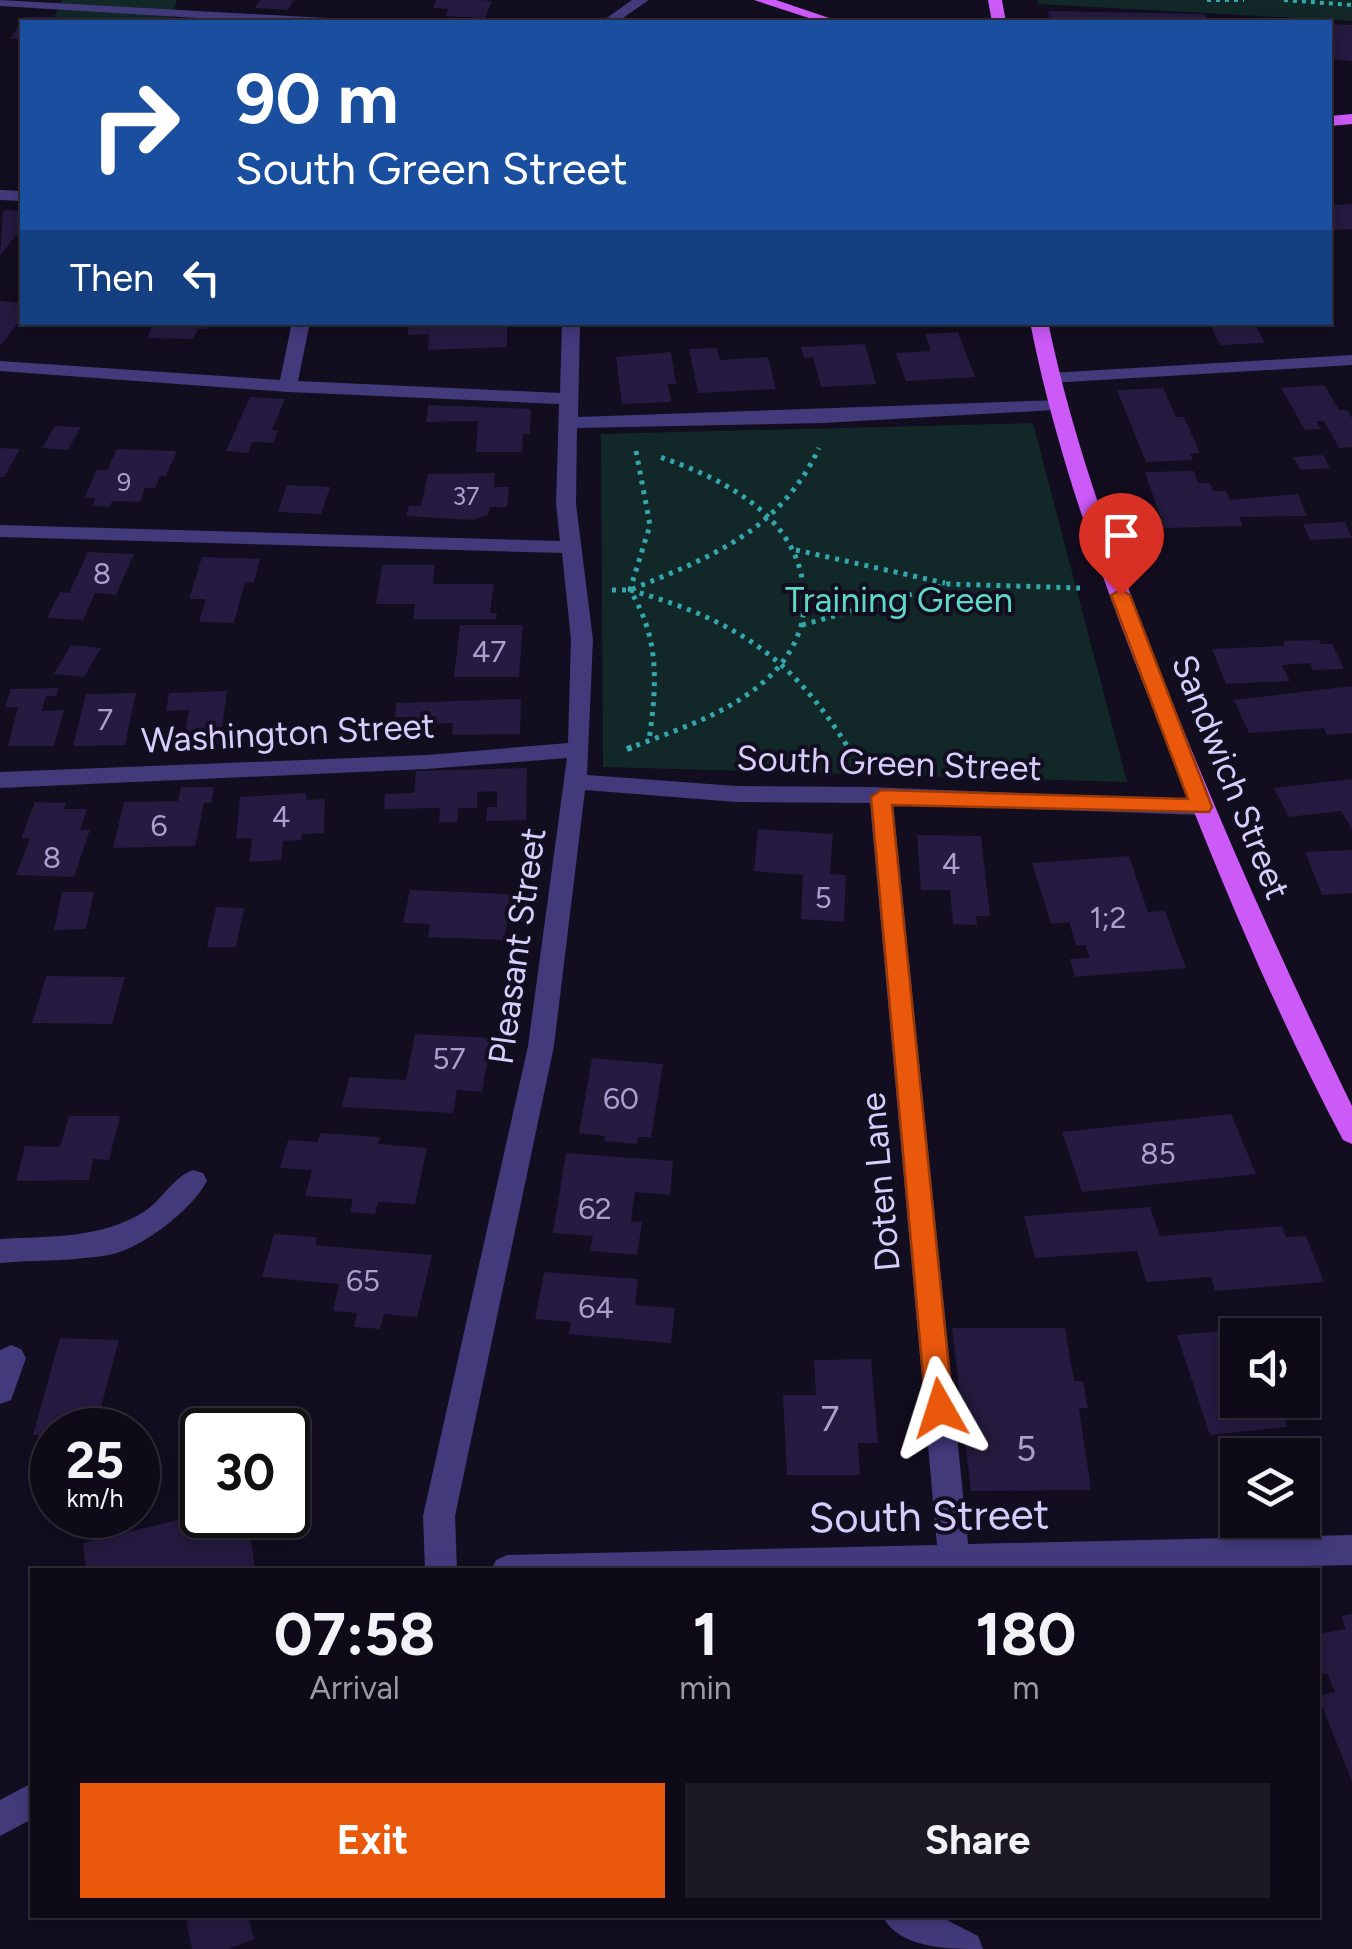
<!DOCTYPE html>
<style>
body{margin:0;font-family:Figtree,sans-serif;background:#1c1824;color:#f1f3f6;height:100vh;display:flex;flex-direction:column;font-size:38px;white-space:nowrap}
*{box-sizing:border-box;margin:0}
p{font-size:32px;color:#9b9aa1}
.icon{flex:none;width:55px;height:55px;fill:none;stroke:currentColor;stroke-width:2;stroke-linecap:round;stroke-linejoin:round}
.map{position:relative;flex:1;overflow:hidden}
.sheet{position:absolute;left:30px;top:1568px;width:1290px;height:350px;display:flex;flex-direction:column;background:#0e0a17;border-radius:0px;box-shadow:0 5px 15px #0003,0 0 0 2px #2e2b36}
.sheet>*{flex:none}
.banner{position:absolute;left:20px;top:20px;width:1312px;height:305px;border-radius:0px;box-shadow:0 5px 15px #0003,0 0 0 2px #2e2b36;background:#1a4fa0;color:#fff;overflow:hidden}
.tools{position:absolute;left:1220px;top:1318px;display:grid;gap:20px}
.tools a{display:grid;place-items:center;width:100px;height:100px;border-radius:0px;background:#0e0a17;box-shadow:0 5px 15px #0003,0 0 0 2px #2e2b36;font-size:50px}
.speed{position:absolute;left:30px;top:1408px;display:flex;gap:20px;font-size:50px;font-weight:700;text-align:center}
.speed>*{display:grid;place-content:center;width:130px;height:130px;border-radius:50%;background:#0e0a17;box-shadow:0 5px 15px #0003,0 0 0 2px #2e2b36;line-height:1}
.speed small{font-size:25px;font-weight:400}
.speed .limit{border:5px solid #111;border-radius:15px;background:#fff;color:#111}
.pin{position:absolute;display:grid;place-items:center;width:85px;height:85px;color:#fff;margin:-102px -42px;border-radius:50% 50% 50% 0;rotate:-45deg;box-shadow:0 0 10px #0007}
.pin .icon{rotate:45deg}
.me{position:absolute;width:110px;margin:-55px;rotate:354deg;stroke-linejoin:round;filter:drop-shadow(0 0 8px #0008)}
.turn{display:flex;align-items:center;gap:35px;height:210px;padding:0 50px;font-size:45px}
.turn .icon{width:130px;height:130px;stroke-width:2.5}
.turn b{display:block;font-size:70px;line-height:85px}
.then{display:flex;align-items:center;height:95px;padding:0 50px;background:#0003;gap:20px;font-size:38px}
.eta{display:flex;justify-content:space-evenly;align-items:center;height:170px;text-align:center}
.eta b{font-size:60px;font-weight:700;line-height:70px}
.button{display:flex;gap:20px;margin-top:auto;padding:20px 50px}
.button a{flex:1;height:115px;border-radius:0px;background:#ea580c;color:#fff;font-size:40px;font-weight:700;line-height:115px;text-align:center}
.button a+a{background:#1c1824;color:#f1f3f6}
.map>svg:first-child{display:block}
</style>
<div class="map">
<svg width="1352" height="1949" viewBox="0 0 1352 1949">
<rect width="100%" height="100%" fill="#120d1f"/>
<path fill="#112728" d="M 62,0 L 177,0 L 171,22 L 52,22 Z
M 1037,0 L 1352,0 L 1352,21 L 1038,4 Z
M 1033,423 L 1127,782 L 603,767 L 601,434 Z"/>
<path fill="#251a3f" d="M 260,0 L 294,0 L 288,10 L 255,8 Z
M 436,0 L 481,0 L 492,1 L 485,18 L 445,16 L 448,9 L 433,8 Z
M 1048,11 L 1205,14 L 1208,22 L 1050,22 Z
M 24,17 L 67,17 L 64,22 L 22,22 L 22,39 L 10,39 Z
M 1330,24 L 1352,25 L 1352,61 L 1330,59 Z
M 1352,204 L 1352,229 L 1330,230 L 1330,205 Z
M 3,210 L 22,211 L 22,236 L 16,235 L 0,256 Z
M 0,301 L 22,303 L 22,318 L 0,346 Z
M 154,322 L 209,322 L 207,329 L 198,329 L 193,339 L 147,338 Z
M 408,322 L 507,322 L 507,347 L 428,350 L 429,334 L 408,335 Z
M 1209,322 L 1254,322 L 1265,343 L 1220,345 Z
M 958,332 L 975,377 L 906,381 L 896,353 L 931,351 L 925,334 Z
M 865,344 L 876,384 L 821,387 L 813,357 L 804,358 L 801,347 Z
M 717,348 L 720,360 L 768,357 L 776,389 L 698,393 L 689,349 Z
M 671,352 L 676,384 L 668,384 L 671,402 L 622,404 L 616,357 Z
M 1324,385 L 1339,410 L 1347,410 L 1352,418 L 1352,447 L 1339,448 L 1324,421 L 1316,421 L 1321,429 L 1305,430 L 1281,388 Z
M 1163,388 L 1176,417 L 1184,417 L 1200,453 L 1190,454 L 1193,460 L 1146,462 L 1117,390 Z
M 250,397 L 285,399 L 272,430 L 278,430 L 273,443 L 252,442 L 248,453 L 226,451 Z
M 428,405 L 531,409 L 530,434 L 523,434 L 522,452 L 476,452 L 478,421 L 426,422 Z
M 55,426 L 81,427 L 68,450 L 42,448 Z
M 0,448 L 20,449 L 4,477 L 0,477 Z
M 117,449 L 177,451 L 166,476 L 160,476 L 155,488 L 145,488 L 140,502 L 112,501 L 110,507 L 92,506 L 95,498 L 84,498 L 97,470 L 107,470 Z
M 1323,455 L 1330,468 L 1301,470 L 1293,457 Z
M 1194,471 L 1198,483 L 1210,483 L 1213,491 L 1226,491 L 1230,500 L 1298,494 L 1307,516 L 1239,517 L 1243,526 L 1164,528 L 1145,472 Z
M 495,473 L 494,487 L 509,487 L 507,507 L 490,507 L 488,515 L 473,520 L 406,516 L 409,506 L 421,506 L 428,474 Z
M 287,485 L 330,487 L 321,514 L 278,512 Z
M 1345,522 L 1352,538 L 1310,540 L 1303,524 Z
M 88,552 L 134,554 L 116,595 L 95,593 L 83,620 L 47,618 L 60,592 L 69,593 Z
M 202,557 L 260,559 L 254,582 L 245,582 L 234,623 L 199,622 L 206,599 L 189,599 Z
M 382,565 L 435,565 L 433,584 L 494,584 L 490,613 L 497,613 L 496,619 L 413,619 L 415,604 L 376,604 Z
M 460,625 L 523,625 L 519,677 L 454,677 Z
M 1319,640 L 1321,644 L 1332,644 L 1344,669 L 1313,670 L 1310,663 L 1282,665 L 1290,681 L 1226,684 L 1212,649 L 1285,646 L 1283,641 Z
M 71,645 L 101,648 L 84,677 L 54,674 Z
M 1352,686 L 1352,733 L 1327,735 L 1324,728 L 1249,733 L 1234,700 Z
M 59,688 L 56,696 L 46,696 L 42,711 L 64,710 L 54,746 L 8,746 L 18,707 L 5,707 L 11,689 Z
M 227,691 L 220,744 L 183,745 L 189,710 L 166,711 L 169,693 Z
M 136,693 L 125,745 L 73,746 L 86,694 Z
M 521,699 L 520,734 L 452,735 L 453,723 L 409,725 L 410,717 L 395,717 L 396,703 Z
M 527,768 L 526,820 L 486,821 L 487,807 L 497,807 L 497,791 L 477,792 L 477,808 L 458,808 L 457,822 L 439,822 L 440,808 L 384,809 L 385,794 L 414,793 L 416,771 Z
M 1352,779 L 1352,829 L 1341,811 L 1289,817 L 1274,788 Z
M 181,787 L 214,787 L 211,803 L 204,803 L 195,846 L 113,848 L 124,802 L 178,801 Z
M 306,793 L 306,800 L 325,799 L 324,833 L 302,834 L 301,840 L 283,841 L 281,860 L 249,862 L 252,838 L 236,839 L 240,797 Z
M 35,802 L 66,803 L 64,809 L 87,809 L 80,830 L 90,830 L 74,877 L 16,875 L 30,838 L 21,838 Z
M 758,829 L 833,834 L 830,874 L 846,875 L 844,922 L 801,919 L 803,875 L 754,871 Z
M 917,835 L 981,836 L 990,916 L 976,916 L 977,925 L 953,924 L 950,890 L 921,890 Z
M 1352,850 L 1352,893 L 1322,895 L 1305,852 Z
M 1129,856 L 1148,912 L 1165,911 L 1186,968 L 1075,977 L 1070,959 L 1090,958 L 1085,945 L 1076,945 L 1069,922 L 1051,924 L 1032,863 Z
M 410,890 L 511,894 L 504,940 L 428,937 L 430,924 L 403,923 Z
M 62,892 L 94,892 L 86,929 L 54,930 Z
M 216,907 L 244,908 L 236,947 L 207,947 Z
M 46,976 L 125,977 L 112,1024 L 32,1023 Z
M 415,1034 L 491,1038 L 482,1092 L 457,1090 L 453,1113 L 342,1107 L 349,1077 L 406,1080 Z
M 592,1058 L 663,1064 L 651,1137 L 638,1137 L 637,1144 L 604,1141 L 605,1136 L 579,1133 Z
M 1231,1114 L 1256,1174 L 1082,1192 L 1062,1132 Z
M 69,1116 L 120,1116 L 109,1160 L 93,1159 L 89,1180 L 16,1181 L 25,1146 L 60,1147 Z
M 320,1133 L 380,1137 L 378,1144 L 427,1148 L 415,1204 L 378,1202 L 375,1214 L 350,1212 L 353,1199 L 305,1196 L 312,1170 L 280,1168 L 288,1140 L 318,1142 Z
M 566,1153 L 673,1161 L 670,1195 L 635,1192 L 631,1221 L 642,1222 L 637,1255 L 590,1251 L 593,1236 L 553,1233 Z
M 1150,1207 L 1160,1236 L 1282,1226 L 1286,1237 L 1306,1236 L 1324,1282 L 1215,1291 L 1211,1277 L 1146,1282 L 1137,1251 L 1035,1258 L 1024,1216 Z
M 274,1234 L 317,1237 L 315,1245 L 432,1255 L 417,1317 L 384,1314 L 380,1329 L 354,1327 L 357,1313 L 333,1311 L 339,1284 L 262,1277 Z
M 544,1272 L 638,1279 L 635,1305 L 675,1308 L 671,1343 L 568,1334 L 571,1322 L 535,1319 Z
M 952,1328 L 1065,1328 L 1074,1381 L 1083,1381 L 1088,1408 L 1079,1408 L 1091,1490 L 971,1491 Z
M 1252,1328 L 1255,1335 L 1238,1335 L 1238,1400 L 1278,1400 L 1287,1427 L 1210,1435 L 1177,1335 Z
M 60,1338 L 119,1340 L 95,1430 L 52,1430 L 52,1436 L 33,1435 Z
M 871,1359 L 878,1443 L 858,1443 L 860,1475 L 787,1475 L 783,1395 L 816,1395 L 814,1360 Z
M 202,1514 L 248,1515 L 255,1570 L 86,1570 L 83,1543 Z
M 1352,1614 L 1352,1781 L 1318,1696 L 1335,1692 L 1327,1673 L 1318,1675 L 1318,1634 L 1346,1629 L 1341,1616 Z
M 185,1915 L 248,1915 L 254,1939 L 228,1949 L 192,1949 Z"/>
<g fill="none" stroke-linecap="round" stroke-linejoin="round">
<path stroke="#33a7ab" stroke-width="4" stroke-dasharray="4 5" stroke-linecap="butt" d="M 1207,0 L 1244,0
M 1284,0 L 1352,5"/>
<path stroke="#33a7ab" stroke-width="5" stroke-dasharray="4 6" stroke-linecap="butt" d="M 636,451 L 650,525 L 630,590 C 660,639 657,685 649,740
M 796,550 L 945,583
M 612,590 L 630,590 C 711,557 780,531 819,448
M 630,590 C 734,620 791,655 849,749
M 802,625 L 948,584 L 1080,588
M 627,749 C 676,730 730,714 769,677 C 790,657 804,631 804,603 C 806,521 728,480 660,457"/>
<path stroke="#33a7ab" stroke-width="6" stroke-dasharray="5 8" stroke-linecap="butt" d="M 848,747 L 856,760
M 627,749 L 633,747"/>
<path fill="#433a7c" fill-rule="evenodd" d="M 0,0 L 326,18 L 333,22 L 265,22 L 0,6 Z
M 632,0 L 649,0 L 617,22 L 601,22 Z
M 0,190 L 22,191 L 22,201 L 0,200 Z
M 292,322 L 310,322 L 298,381 L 560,393 L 562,322 L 580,322 L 578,417 L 1061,400 L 1063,404 L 1054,410 L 823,423 L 577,428 L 576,504 L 593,640 L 587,775 L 736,786 L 871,787 L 1209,801 L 1213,807 L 1201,815 L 893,804 L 968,1544 L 1352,1535 L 1352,1565 L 1123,1570 L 491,1570 L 496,1560 L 507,1555 L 937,1545 L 870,803 L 736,802 L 585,790 L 554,1046 L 455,1516 L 457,1570 L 425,1570 L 423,1516 L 528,1046 L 567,758 L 427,769 L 0,788 L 0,772 L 427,755 L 568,743 L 571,640 L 562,553 L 0,537 L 0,525 L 560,541 L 556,504 L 559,404 L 288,392 L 0,371 L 0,361 L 280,380 Z
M 1352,355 L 1352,365 L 1050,383 L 1041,378 L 1050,373 Z
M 193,1170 L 203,1173 L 207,1181 C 192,1210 141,1249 109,1255 C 74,1261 36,1260 0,1263 L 0,1239 C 51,1236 102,1239 145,1211 C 163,1199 173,1177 193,1170 Z
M 11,1345 L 21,1349 L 26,1358 L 11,1400 L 0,1404 L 0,1350 Z
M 32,1783 L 32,1819 L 0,1836 L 0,1800 Z
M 882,1915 L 937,1915 L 978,1936 L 983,1949 C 949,1949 898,1949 882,1915 Z"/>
<path fill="#cb5af7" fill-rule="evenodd" d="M 754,0 L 776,0 L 841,22 L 821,22 Z
M 988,0 L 1002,0 L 1006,22 L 992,22 Z
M 1352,114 L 1352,124 L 1330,126 L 1330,116 Z
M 1030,322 L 1048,322 C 1073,442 1115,555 1159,669 C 1217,817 1282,963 1352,1106 L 1352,1144 L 1343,1140 C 1276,1014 1220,879 1168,746 C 1113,608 1059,469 1030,322 Z"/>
</g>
<path fill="#ea580c" stroke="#983908" stroke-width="2.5" d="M 1121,590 L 1130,595 L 1212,807 L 1209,812 L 892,805 L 953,1408 L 949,1416 L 940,1420 L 930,1416 L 926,1408 L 871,797 L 881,790 L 1188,799 L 1111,595 Z"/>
<g text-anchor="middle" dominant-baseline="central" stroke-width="8" stroke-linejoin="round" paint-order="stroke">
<g font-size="25" fill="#aaa0ce">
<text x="124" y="482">9</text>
<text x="466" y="496">37</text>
</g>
<g font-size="30" fill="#aaa0ce">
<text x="102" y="573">8</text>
<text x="489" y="651">47</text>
<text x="105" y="719">7</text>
<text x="281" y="816">4</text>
<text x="159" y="825">6</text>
<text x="52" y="857">8</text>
<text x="951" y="863">4</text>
<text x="823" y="897">5</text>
<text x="1108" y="917">1;2</text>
<text x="449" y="1058">57</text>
<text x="621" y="1098">60</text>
<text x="1158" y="1153">85</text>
<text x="595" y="1208">62</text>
<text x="363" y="1280">65</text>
<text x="596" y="1307">64</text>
</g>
<g font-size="35" fill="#5ed9c5" stroke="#120d1f">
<text x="899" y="600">Training Green</text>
</g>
<g font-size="35" fill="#d7cdfd" stroke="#120d1f">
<text transform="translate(288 733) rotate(-3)">Washington Street</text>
<text transform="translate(889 763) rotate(2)">South Green Street</text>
<text transform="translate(1231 777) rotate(68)">Sandwich Street</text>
<text transform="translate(517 946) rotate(-82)">Pleasant Street</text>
<text transform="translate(880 1182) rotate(-95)">Doten Lane</text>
</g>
<g font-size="35" fill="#aaa0ce">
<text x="830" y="1419">7</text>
<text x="1026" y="1449">5</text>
</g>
<g font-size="42" fill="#d7cdfd" stroke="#120d1f">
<text transform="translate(929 1516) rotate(-1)">South Street</text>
</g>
</g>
</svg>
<div class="tools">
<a><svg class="icon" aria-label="sound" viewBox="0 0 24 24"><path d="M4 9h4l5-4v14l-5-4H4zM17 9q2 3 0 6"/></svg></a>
<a><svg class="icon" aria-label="layers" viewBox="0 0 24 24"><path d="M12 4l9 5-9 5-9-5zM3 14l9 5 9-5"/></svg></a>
</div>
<div class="speed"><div>25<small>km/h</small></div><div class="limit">30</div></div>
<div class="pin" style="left:1121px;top:595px;background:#d93025"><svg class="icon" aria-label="arrive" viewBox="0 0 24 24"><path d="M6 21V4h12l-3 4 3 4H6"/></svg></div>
<svg class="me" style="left:940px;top:1408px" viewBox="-20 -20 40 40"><path d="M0-17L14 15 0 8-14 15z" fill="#ea580c" stroke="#fff" stroke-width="4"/></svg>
<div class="banner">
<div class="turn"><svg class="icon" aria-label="right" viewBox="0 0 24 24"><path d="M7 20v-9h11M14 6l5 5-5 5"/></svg><div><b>90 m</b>South Green Street</div></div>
<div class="then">Then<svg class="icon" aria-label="left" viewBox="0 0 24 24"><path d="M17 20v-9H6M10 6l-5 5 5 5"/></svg></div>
</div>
<section class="sheet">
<div class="eta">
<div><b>07:58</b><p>Arrival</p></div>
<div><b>1</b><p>min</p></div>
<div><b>180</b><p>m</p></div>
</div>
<div class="button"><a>Exit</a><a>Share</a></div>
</section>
</div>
